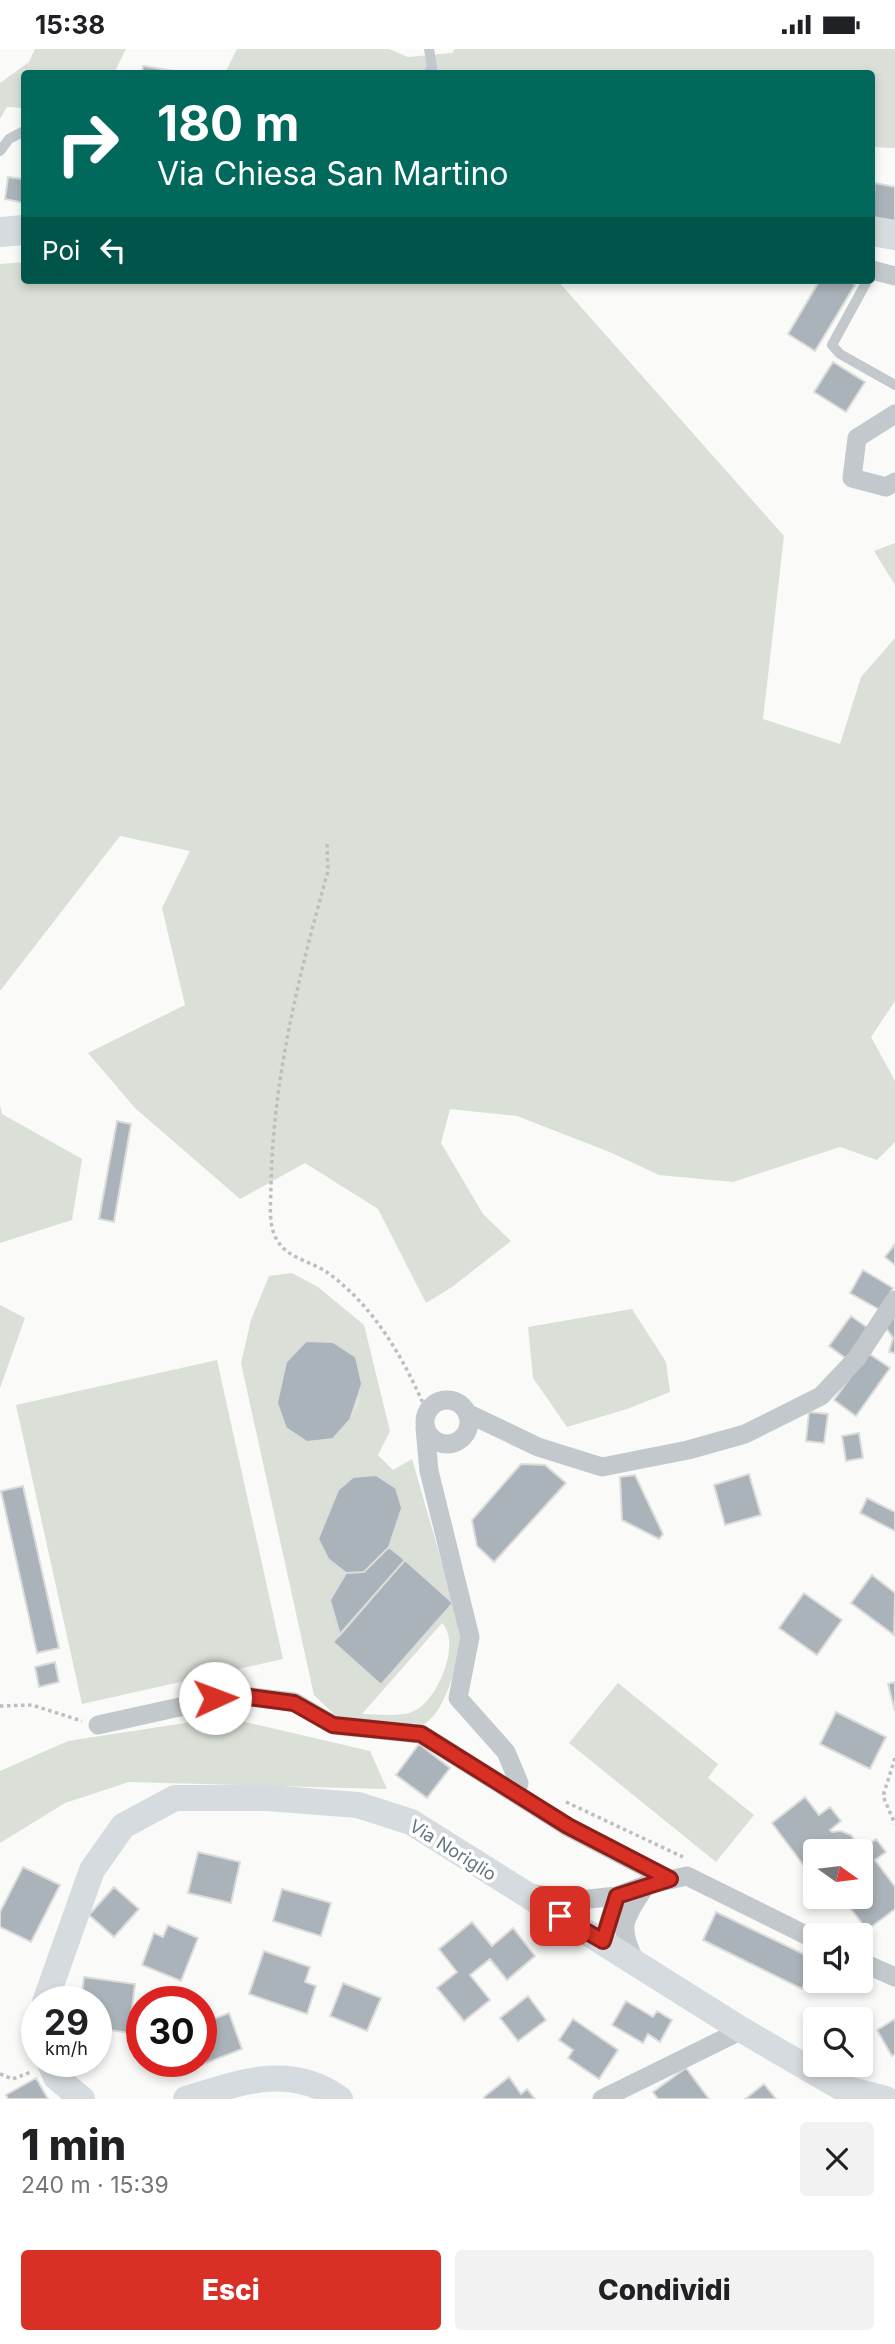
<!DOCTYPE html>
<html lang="it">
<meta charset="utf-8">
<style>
body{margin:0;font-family:Inter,sans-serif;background:#f2f2f2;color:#202124;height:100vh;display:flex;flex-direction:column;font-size:26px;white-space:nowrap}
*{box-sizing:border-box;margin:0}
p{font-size:23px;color:#757577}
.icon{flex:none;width:38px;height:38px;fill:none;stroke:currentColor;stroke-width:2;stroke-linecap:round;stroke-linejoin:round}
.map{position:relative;height:2050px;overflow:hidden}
.drawer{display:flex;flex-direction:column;background:#fff;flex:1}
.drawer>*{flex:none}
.guide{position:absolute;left:21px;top:21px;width:854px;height:214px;border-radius:7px;box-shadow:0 4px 10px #0003;background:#00695c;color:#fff;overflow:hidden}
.needle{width:46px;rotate:104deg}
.buttons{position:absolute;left:803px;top:1790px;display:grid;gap:14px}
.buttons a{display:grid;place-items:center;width:70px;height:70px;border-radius:7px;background:#fff;box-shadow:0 4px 10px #0003;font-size:35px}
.speed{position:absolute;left:21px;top:1937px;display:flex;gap:14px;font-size:35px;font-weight:700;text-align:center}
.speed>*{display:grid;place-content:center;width:91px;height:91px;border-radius:50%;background:#fff;box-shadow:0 4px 10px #0003;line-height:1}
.speed small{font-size:18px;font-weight:400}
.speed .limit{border:10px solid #d22;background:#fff;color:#111}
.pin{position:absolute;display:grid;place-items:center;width:60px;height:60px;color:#fff;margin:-30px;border-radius:14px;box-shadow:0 4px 10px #0006}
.me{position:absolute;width:77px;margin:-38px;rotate:88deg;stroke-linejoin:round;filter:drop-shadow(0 0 5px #0008)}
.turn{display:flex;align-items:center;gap:24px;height:147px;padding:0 21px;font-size:32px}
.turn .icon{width:91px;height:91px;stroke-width:2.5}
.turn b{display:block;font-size:49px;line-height:60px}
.then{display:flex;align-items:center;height:66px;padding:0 21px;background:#0003;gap:14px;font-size:26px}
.round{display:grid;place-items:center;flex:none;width:74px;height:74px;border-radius:7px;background:#f2f2f2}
.overview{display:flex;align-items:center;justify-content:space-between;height:119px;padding:0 21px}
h1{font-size:42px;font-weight:800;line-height:52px}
.primary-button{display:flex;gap:14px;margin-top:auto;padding:14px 21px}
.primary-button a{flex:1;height:80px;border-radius:7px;background:#d93025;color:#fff;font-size:28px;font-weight:800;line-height:80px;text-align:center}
.primary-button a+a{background:#f2f2f2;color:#202124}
.status{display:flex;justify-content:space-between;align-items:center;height:49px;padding:0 35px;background:#fff;direction:ltr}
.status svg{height:19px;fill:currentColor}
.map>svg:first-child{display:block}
</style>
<div class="status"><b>15:38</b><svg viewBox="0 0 49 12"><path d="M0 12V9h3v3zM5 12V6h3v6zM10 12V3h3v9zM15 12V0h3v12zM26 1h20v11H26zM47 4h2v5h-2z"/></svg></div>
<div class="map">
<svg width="895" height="2050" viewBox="0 0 895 2050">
<rect width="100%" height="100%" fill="#fafaf8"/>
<path fill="#dadfd7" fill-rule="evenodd" d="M 35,0 L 126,0 L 114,24 L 24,24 L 24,59 L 7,58 L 0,70 L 0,34 L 29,13 Z
M 237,0 L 389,0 L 408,8 L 452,4 L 455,0 L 895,0 L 895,99 L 872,98 L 872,24 L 225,24 Z
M 24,213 L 24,231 L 557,231 L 784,487 L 763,670 L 840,695 L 861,628 L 895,589 L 895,952 L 871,988 L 895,1032 L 895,1093 L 877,1111 L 840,1098 L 733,1133 L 659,1126 L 612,1104 L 517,1067 L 450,1060 L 441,1094 L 483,1165 L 511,1192 L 452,1238 L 426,1254 L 378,1160 L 305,1114 L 240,1150 L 135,1059 L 88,1004 L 185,956 L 162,859 L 190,802 L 120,787 L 0,942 L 0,215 Z
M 895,494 L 895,536 L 874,502 Z
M 0,1056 L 2,1065 L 82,1110 L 72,1171 L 0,1194 Z
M 292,1224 L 318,1238 L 364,1276 L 390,1382 L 378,1406 L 393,1421 L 412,1410 L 463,1587 C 458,1612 446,1663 424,1675 L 339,1670 L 314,1646 L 241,1314 L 251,1271 L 269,1227 ZM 306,1292 L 333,1293 L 356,1309 C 365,1346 359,1362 333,1390 L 307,1393 L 286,1379 L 277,1354 L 286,1313 ZM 376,1426 L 396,1439 L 402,1459 L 389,1498 L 453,1555 L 382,1636 L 333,1593 L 340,1586 L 330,1551 L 346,1524 L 328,1510 L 318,1490 L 338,1441 L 353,1428 ZM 442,1574 C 462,1594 437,1654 412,1663 C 399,1668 376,1665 362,1665 Z
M 0,1256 L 25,1269 L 0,1339 Z
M 632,1260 L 666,1313 L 670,1343 L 627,1360 L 567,1378 L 533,1329 L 528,1278 Z
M 217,1311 L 283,1610 L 82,1655 L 16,1356 Z
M 618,1634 L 718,1715 L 708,1729 L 754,1766 L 716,1813 L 569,1694 Z
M 224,1668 L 370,1702 L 387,1740 L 129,1733 L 65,1754 L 0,1794 L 0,1722 L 68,1692 Z"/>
<path fill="#aab3b9" stroke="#dcdcda" stroke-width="2" d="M 143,17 L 175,22 L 174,24 L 142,24 Z
M 8,128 L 24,130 L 24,154 L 5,150 Z
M 875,134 L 895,138 L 895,175 L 872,170 Z
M 820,231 L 847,231 L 855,236 L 815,302 L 788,285 Z
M 833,313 L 865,333 L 846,363 L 814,343 Z
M 117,1072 L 131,1075 L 114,1173 L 99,1170 Z
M 895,1195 L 895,1216 L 885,1208 Z
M 863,1221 L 893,1239 L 880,1261 L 850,1244 Z
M 895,1256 L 895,1304 L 889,1303 L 893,1289 L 884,1276 Z
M 851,1267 L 872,1282 L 851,1313 L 829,1297 Z
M 306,1292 L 333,1293 L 356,1308 L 362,1335 L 350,1371 L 333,1390 L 307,1393 L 286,1379 L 277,1354 L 286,1313 Z
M 868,1304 L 890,1319 L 856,1367 L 834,1351 Z
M 809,1363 L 828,1365 L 824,1394 L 806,1392 Z
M 859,1384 L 863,1409 L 846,1412 L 842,1387 Z
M 521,1415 L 545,1416 L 566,1434 L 494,1513 L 477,1497 L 472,1471 Z
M 749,1425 L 761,1466 L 725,1476 L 714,1436 Z
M 376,1426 L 396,1439 L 402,1459 L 389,1498 L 364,1523 L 346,1524 L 328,1510 L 318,1490 L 338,1441 L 353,1428 Z
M 635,1426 L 663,1485 L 659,1490 L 622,1471 L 620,1428 Z
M 23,1437 L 59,1599 L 37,1604 L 1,1442 Z
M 867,1449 L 895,1463 L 895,1482 L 860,1464 Z
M 389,1498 L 405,1511 L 340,1586 L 330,1551 L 346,1524 L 364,1523 Z
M 405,1511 L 453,1554 L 381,1636 L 333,1593 Z
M 872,1526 L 895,1544 L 894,1586 L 851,1554 Z
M 804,1544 L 842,1571 L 817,1606 L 779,1579 Z
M 55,1613 L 59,1633 L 39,1638 L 35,1618 Z
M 895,1633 L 895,1662 L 888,1635 Z
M 836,1663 L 886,1688 L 870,1720 L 820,1695 Z
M 419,1695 L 450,1719 L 427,1749 L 396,1726 Z
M 805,1748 L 819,1766 L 830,1758 L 841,1772 L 830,1781 L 832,1783 L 841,1782 L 851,1786 L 862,1801 L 876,1790 L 886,1803 L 875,1811 L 895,1838 L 895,1860 L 867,1881 L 842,1848 L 861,1848 L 861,1802 L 816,1802 L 816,1833 L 772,1774 Z
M 198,1803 L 240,1813 L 231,1854 L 188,1844 Z
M 23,1818 L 60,1836 L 31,1893 L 0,1878 L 0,1863 Z
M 114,1838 L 139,1860 L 114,1888 L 89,1866 Z
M 282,1840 L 331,1854 L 321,1887 L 273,1872 Z
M 716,1863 L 816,1911 L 802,1940 L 703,1891 Z
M 472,1873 L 492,1897 L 513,1879 L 535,1907 L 507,1931 L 490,1910 L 470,1926 L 490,1951 L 464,1972 L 437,1939 L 457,1923 L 439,1900 Z
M 168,1876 L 198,1889 L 181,1932 L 142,1916 L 154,1884 L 163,1888 Z
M 264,1902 L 310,1918 L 305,1933 L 316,1937 L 307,1965 L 249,1945 Z
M 84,1928 L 135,1935 L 129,1984 L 96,1979 L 96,1953 L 81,1953 Z
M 343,1934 L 381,1949 L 367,1982 L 330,1967 Z
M 528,1947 L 546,1971 L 518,1992 L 500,1969 Z
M 626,1952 L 653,1968 L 657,1962 L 672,1971 L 660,1993 L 648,1985 L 643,1994 L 612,1976 Z
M 229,1964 L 242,2000 L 201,2016 L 201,1975 Z
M 573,1970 L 618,2001 L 599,2030 L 568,2009 L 573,2001 L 559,1991 Z
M 895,1970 L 895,2005 L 892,2007 L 877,1981 Z
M 686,2019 L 709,2050 L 658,2050 L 653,2043 Z
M 509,2028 L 521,2045 L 527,2040 L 535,2050 L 485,2050 L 484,2048 Z
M 36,2029 L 48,2050 L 8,2050 L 6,2046 Z
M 764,2035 L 776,2050 L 745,2050 Z"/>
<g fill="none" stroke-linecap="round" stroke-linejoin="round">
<path stroke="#bbbfc2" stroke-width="3.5" stroke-dasharray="3.5 3.5" stroke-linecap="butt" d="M 327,795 L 328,822 C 299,925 273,1030 271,1136 C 271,1155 267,1178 279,1194 C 290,1210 313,1213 328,1224 C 374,1257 404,1310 426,1361
M 0,1657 L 32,1656 L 82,1672
M 895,1709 L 883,1747 L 895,1775
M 566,1753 L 683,1808
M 0,2025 L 13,2030 L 31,2023"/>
<path stroke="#c3c8cc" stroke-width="10" d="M 429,0 L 432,18 L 429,24
M 0,102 L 9,90 L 24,82
M 867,232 L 832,296 L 840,305 L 895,336"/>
<path stroke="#c3c8cc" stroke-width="19" d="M 872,221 L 895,227
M 895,365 L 857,389 L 852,429 L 886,438 L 895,433
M425 1373a22 22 0 1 1 44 0a22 22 0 1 1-44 0Z
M 467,1364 L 538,1398 L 602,1418 L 688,1401 L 745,1385 L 821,1347 L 857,1309 L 895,1251
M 425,1379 L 429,1422 L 470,1588 L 458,1649 L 506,1703 L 519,1734 L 516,1745
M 98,1676 L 234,1646 L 294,1653 L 333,1676 L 421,1685 L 568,1778 L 670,1831
M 531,1844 L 570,1852 L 617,1847 L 646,1836 L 687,1827 L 816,1891
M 603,1892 L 617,1847
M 634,1910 C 616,1874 627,1867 646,1836
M 861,1913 L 895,1928
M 602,2050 L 742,1981"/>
<path stroke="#d6dbdf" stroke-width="26" d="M 45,1953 L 92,1821 L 123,1777 L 175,1749 L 267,1749 L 358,1756 L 411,1773 L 742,1981 L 840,2038 L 886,2050
M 49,2012 L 56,2028 L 82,2050
M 186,2050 C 239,2034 290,2013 340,2050"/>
<path stroke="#d6dbdf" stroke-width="30" d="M 872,182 L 895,186
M 0,183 L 24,181"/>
</g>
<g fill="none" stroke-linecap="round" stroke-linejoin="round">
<defs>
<path id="route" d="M 215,1649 L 234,1646 L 294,1654 L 333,1676 L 421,1685 L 568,1777 L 670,1830 L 617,1847 L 603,1892 L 560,1867"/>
</defs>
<use href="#route" stroke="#8d1f18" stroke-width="18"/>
<use href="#route" stroke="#d93025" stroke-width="12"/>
</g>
<g text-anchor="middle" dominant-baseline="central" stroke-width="7" stroke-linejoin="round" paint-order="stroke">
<g font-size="18" fill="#657683" stroke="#fff">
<text transform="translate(453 1801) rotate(32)">Via Noriglio</text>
</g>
</g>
</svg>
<div class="buttons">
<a><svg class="needle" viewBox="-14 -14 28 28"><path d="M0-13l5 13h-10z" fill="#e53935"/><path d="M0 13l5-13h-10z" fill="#757577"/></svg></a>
<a><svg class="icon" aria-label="sound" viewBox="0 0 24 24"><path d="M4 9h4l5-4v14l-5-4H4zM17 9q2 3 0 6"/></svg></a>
<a><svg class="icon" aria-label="search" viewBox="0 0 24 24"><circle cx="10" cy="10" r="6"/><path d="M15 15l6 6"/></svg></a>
</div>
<div class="speed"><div>29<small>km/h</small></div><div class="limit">30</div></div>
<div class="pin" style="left:560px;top:1867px;background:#d93025"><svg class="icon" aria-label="arrive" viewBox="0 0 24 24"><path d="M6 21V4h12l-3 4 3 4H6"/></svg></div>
<svg class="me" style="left:215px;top:1649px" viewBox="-20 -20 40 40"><circle r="19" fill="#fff"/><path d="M0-13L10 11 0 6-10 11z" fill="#d93025"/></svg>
<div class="guide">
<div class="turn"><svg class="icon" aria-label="right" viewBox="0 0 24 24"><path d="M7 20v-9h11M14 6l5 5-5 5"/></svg><div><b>180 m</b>Via Chiesa San Martino</div></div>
<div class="then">Poi<svg class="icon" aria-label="left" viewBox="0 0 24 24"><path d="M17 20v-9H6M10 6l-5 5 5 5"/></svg></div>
</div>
</div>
<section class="drawer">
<div class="overview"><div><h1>1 min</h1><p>240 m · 15:39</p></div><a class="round"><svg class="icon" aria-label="close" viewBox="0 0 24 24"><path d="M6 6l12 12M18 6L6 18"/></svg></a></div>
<div class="primary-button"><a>Esci</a><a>Condividi</a></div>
</section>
